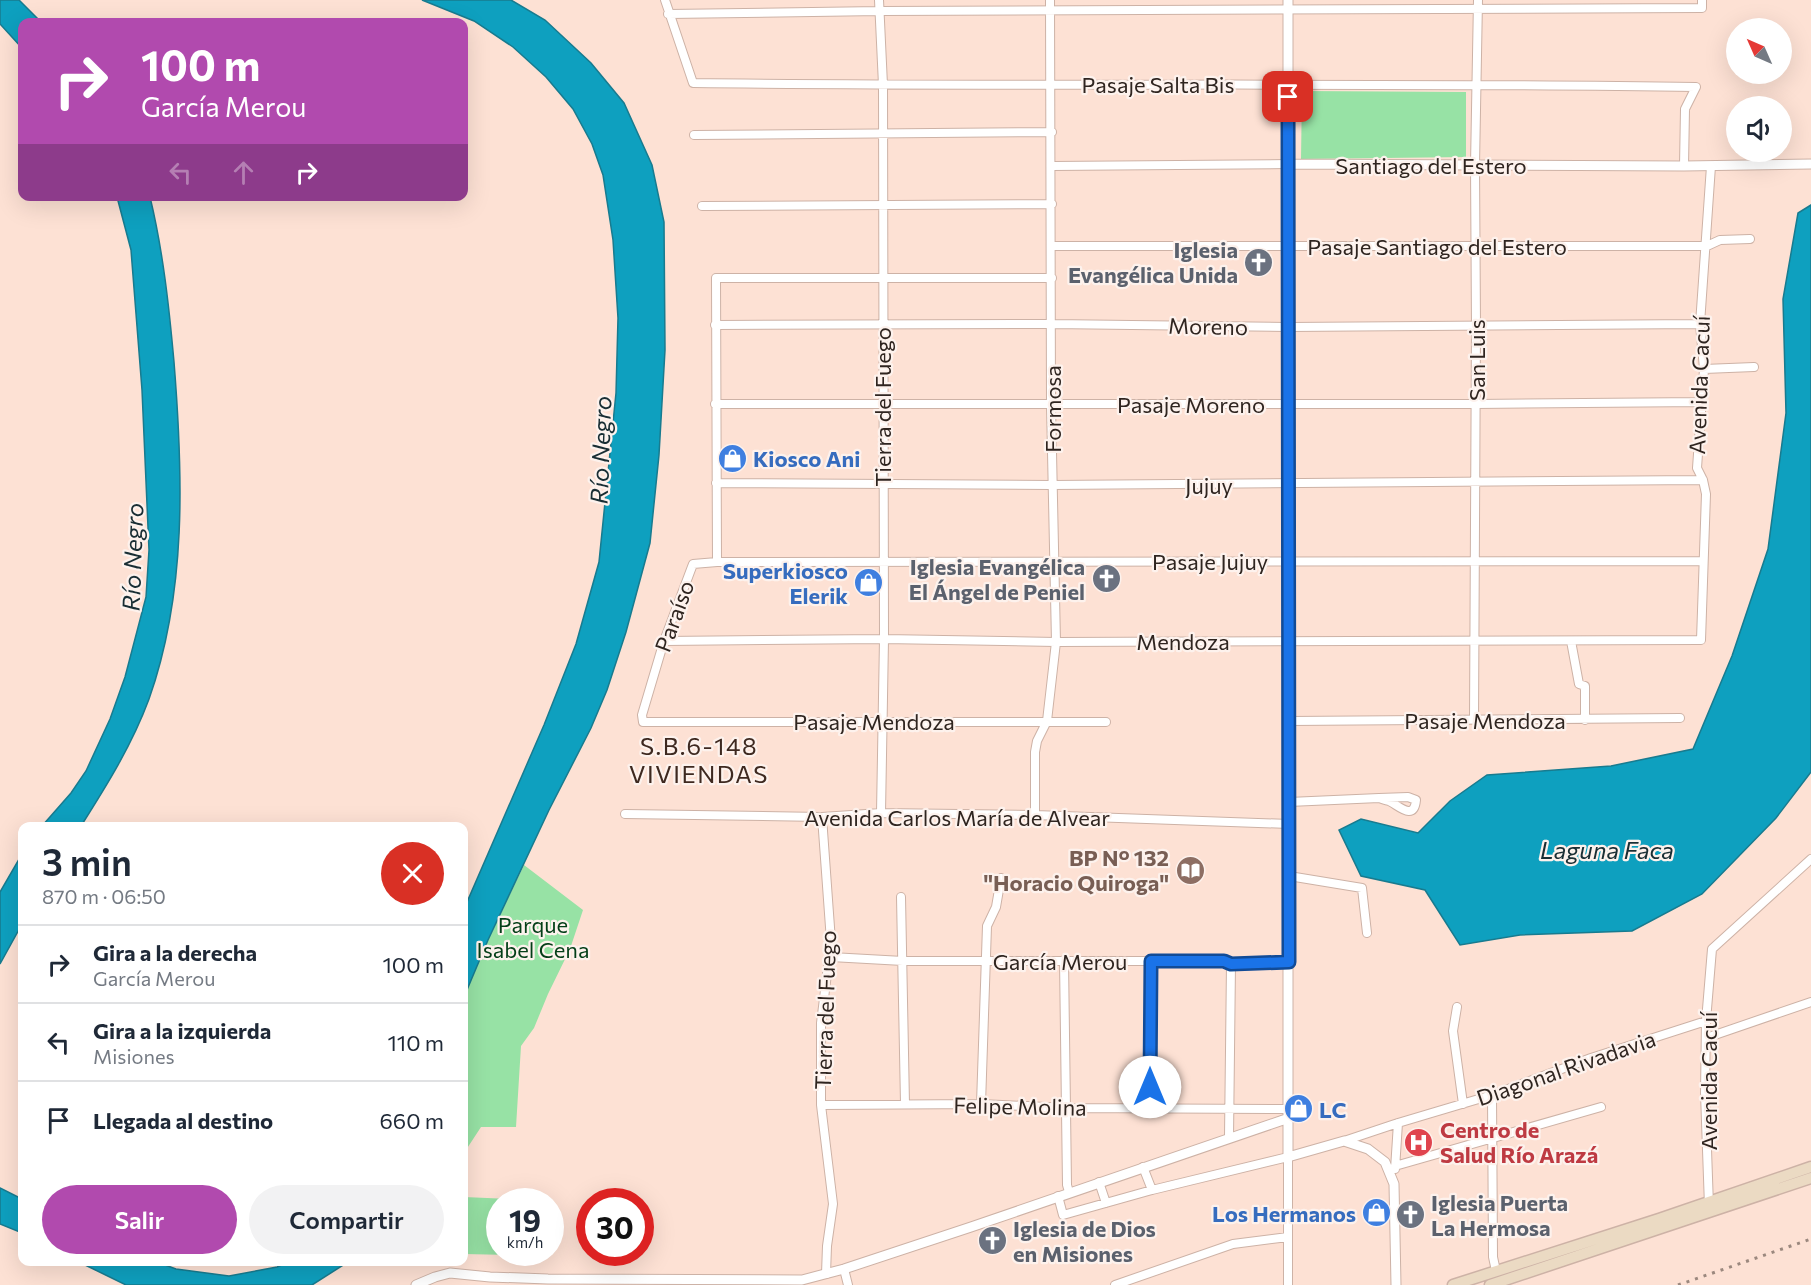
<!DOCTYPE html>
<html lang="es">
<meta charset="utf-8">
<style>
body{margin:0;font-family:Commissioner,sans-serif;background:#f2f2f3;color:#1f2937;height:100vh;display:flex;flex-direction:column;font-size:22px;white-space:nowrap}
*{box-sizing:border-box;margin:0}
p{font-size:20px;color:#747a83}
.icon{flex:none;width:33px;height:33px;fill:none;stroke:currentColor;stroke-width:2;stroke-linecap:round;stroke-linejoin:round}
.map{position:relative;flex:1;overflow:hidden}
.sheet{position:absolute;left:18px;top:822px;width:450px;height:444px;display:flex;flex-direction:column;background:#fff;border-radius:12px;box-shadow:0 6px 24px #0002}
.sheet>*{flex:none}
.top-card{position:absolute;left:18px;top:18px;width:450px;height:183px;border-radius:12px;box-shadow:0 6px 24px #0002;background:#b14aae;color:#fff;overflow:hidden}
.needle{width:39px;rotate:315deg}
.buttons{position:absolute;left:1726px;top:18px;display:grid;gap:12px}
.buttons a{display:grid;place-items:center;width:66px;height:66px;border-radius:50%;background:#fff;box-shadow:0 6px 24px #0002;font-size:30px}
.speed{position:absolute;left:486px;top:1188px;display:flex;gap:12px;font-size:30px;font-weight:700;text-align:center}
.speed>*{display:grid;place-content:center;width:78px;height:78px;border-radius:50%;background:#fff;box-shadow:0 6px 24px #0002;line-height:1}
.speed small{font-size:15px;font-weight:400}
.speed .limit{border:9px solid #d22;background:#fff;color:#111}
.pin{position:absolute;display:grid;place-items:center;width:51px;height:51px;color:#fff;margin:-26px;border-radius:12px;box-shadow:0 3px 9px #0006}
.me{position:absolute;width:66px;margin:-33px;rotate:0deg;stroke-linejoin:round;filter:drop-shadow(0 0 4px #0008)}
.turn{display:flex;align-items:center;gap:21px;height:126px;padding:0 24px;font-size:27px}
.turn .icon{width:78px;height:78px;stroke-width:2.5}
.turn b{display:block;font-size:42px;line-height:51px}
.lanes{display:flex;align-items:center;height:57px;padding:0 24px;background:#0003;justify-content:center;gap:30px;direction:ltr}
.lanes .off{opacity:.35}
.round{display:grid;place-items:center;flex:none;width:63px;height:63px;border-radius:32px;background:#f2f2f3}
.head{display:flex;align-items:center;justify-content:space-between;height:102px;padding:0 24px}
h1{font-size:36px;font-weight:600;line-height:45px}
.cta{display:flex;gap:12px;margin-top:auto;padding:12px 24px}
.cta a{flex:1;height:69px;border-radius:36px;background:#b14aae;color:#fff;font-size:24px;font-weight:600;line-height:69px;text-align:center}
.cta a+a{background:#f2f2f3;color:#1f2937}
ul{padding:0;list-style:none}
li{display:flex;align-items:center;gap:18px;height:78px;padding:0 24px;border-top:2px solid #e0e1e3}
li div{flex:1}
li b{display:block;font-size:22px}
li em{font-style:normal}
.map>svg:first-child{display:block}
</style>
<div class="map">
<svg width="1811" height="1285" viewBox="0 0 1811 1285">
<rect width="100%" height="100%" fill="#fde1d4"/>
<path fill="#97e2a5" d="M 1302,91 L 1466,92 L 1466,157 L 1301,159 Z
M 524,865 L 583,910 L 570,949 L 548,994 L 534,1028 L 521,1046 L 516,1127 L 481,1127 L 464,1153 L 464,997 L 488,940 Z
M 464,1197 L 551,1201 L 551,1239 L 550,1202 L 500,1202 L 500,1252 L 550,1253 L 550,1256 L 464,1254 Z"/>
<path fill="#0ea0bf" stroke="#187b8f" stroke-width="1.5" d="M 0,0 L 19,0 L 41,22 L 22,22 L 22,48 L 0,24 Z
M 422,0 L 511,0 L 545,20 L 591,63 L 624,103 L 652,165 L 664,222 L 665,350 L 659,455 L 650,543 L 626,632 L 607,690 L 591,728 L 549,810 L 488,940 L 464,997 L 464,909 L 544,725 L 576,644 L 599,562 L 616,393 L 618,318 L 613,240 L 603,175 L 592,144 L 573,109 L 546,77 L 513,47 L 474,21 Z
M 117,197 L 150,197 C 163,251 169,306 174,362 C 183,474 187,592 149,699 C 132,745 107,785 81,826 L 42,826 L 71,793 L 86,771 L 110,719 L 125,677 L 146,597 L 149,550 L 142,390 L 131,250 Z
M 1811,205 L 1811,772 L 1776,818 L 1702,894 L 1632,931 L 1520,935 L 1460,945 L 1425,890 L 1361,876 L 1339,830 L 1361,819 L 1418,833 L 1450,801 L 1487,775 L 1611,766 L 1693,749 L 1732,656 L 1768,549 L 1786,413 L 1783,299 L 1798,213 Z
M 22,854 L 22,924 L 0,964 L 0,892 Z
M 0,1188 L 22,1199 L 22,1233 L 0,1224 Z
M 79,1262 L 157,1262 L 176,1269 L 229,1276 L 277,1267 L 289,1262 L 348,1262 L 312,1285 L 126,1285 Z"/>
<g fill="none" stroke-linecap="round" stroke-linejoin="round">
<defs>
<path id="minor" d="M 665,0 L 693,83 C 1027,87 1362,82 1696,87 L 1685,109 L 1684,166
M 879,0 L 883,85 L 884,639 L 881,813
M 668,14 L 880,11 L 1702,8 L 1702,0
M 694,135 L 1052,132
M 1052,166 L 1288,164
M 702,206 L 1052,204
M 1052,246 L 1707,246 L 1720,240 L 1750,239
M 1052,278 L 716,278 L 717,562 L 693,564 L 664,641 L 642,715 L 643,722 L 1106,722
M 715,325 L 1052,324 L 1288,327 L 1700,324
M 1704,369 L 1754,367
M 715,404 L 1476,404 L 1702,402
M 716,483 L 1052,485 L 1703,480
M 717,562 L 1703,561
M 664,641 L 884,639 L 1056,642 L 1701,640 L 1706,494 L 1703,480 L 1697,468 L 1704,369 L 1700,324 L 1711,166
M 1571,641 L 1579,684 L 1585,686 L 1585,720
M 1474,720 L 1476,326 L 1475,165 L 1478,0
M 1289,721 L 1680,718
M 1289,802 L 1379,798 C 1379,798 1388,801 1389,801 C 1398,805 1414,822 1416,800 L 1408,797 L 1379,798
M 625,814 L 822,817 L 881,813 L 1035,815 L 1289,824
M 1035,815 L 1035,752 L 1037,741 L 1047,721 L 1056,642 L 1051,405 L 1050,0
M 822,817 L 831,941 L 821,1023 L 821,1105 L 833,1204 L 827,1246 L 826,1274
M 1289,876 L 1362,888 L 1367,933
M 901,897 L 905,1104
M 831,957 L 903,961 L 1224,961 L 1231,964 L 1289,962
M 1064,960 L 1067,1185 L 1069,1192
M 1457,1007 L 1453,1031 L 1463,1104
M 1706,1038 L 1811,1002
M 1492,1095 L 1493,1257 L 1496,1271
M 981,1104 L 987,926 L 996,907 L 1001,878
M 821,1105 L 981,1104 L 1067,1108 L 1290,1109
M 1150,1108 L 1151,961
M 1229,1137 L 1231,964
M 1344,1141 L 1398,1123 L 1492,1095 L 1591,1058 L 1706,1021
M 1395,1166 L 1601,1107
M 1143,1167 L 1152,1190
M 1395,1169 L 1398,1123
M 1099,1182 L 1106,1203
M 1058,1196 L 1063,1215 L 1152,1190 L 1288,1157 L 1288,1285
M 1709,1206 L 1705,1093 L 1706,1021 L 1712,949 L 1811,859
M 844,1269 L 848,1285
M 1115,1285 L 1233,1244 L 1288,1237"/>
<path id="tertiary" d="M 1288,0 L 1288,1157 L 1344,1141 L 1368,1149 L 1385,1162 L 1394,1184 L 1396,1285
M 1288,164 L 1684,166 L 1811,164
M 416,1285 L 435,1277 L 450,1273 L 490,1277 L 548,1279 L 802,1280 L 844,1269 L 971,1227 L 1289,1118"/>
<path id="secondary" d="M 1453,1285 L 1659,1219 L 1811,1167
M 1490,1285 L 1811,1178"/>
</defs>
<use href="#minor" stroke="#cdb2a6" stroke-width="10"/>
<use href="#tertiary" stroke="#cdb2a6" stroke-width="11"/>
<use href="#secondary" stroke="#cdb2a6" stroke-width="13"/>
<use href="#minor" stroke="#fff" stroke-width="8"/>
<use href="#tertiary" stroke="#fff" stroke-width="9"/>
<use href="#secondary" stroke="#ebdac3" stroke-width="10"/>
<path stroke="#9b887e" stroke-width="3" stroke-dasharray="3 6" stroke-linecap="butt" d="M 1678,1285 L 1811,1239"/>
</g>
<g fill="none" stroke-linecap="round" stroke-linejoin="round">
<defs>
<path id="route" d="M 1150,1087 L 1151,961 L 1224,961 L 1231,964 L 1289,962 L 1288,97"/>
</defs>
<use href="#route" stroke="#114b97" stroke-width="15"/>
<use href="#route" stroke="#1a73e8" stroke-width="10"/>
</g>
<defs>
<symbol id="church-disc" viewBox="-11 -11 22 22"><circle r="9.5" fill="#6b7280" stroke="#fdf2ed"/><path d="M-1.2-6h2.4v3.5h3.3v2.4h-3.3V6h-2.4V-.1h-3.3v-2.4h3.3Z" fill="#fff"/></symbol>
<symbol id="shop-disc" viewBox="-11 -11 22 22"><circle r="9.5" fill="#3f7fe0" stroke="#fdf2ed"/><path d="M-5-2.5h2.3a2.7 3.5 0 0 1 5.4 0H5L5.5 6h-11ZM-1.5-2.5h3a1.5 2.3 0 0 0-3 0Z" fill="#fff"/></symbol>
<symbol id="library-disc" viewBox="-11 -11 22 22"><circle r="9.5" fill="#8d6e63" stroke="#fdf2ed"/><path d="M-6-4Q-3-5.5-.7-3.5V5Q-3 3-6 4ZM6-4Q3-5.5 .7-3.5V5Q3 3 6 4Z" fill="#fff"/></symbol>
<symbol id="hospital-disc" viewBox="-11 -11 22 22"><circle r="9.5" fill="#e0444e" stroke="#fdf2ed"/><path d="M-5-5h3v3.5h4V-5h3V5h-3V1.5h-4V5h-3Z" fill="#fff"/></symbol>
</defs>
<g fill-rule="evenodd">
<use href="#church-disc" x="1242" y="246" width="33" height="33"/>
<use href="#shop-disc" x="716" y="442" width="33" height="33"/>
<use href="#church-disc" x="1090" y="562" width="33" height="33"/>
<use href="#shop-disc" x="852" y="566" width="33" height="33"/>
<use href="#library-disc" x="1174" y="854" width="33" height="33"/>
<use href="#shop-disc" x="1282" y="1092" width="33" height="33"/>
<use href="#hospital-disc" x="1402" y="1126" width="33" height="33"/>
<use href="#shop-disc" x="1360" y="1196" width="33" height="33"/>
<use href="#church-disc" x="1394" y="1198" width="33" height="33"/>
<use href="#church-disc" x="976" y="1224" width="33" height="33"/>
</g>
<g text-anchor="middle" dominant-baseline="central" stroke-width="4.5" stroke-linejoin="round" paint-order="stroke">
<g font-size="22" fill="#2f2520" stroke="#fdf2ed">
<text x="1158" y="84">Pasaje Salta Bis</text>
<text x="1431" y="165">Santiago del Estero</text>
<text x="1437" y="246">Pasaje Santiago del Estero</text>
<text transform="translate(1208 326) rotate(1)">Moreno</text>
<text transform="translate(1476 360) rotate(-90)">San Luis</text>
<text transform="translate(1699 385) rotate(-88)">Avenida Cacuí</text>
<text x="1191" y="404">Pasaje Moreno</text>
<text transform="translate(882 407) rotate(-90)">Tierra del Fuego</text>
<text transform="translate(1052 409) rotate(-90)">Formosa</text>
<text x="1209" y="485">Jujuy</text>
<text x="1210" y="561">Pasaje Jujuy</text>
<text transform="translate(674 616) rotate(-70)">Paraíso</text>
<text x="1183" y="641">Mendoza</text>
<text x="1485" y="720">Pasaje Mendoza</text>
<text x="874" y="721">Pasaje Mendoza</text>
<text x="957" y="817">Avenida Carlos María de Alvear</text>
<text x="1060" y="961">García Merou</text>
<text transform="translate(825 1010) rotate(-88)">Tierra del Fuego</text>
<text transform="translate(1566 1068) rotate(-19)">Diagonal Rivadavia</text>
<text transform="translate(1708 1081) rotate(-90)">Avenida Cacuí</text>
<text transform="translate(1020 1106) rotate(1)">Felipe Molina</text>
</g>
<g font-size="22" font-weight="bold" fill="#5b616d" stroke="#fdf2ed" text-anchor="end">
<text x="1238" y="249">Iglesia<tspan x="1238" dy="25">Evangélica Unida</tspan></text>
<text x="1085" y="566">Iglesia Evangélica<tspan x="1085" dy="25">El Ángel de Peniel</tspan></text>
<text x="1431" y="1202" text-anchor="start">Iglesia Puerta<tspan x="1431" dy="25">La Hermosa</tspan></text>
<text x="1013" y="1228" text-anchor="start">Iglesia de Dios<tspan x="1013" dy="25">en Misiones</tspan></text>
</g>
<g font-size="22" font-weight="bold" fill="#366cbe" stroke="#fdf2ed" text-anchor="start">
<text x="753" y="458">Kiosco Ani</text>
<text x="848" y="570" text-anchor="end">Superkiosco<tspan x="848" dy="25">Elerik</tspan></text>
<text x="1319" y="1109">LC</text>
<text x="1356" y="1213" text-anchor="end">Los Hermanos</text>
</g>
<g font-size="22" font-weight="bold" fill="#785e54" stroke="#fdf2ed" text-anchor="end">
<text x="1169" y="857">BP N° 132<tspan x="1169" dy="25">"Horacio Quiroga"</tspan></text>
</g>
<g font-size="22" fill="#043f18" stroke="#fdf2ed">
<text x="533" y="924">Parque<tspan x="533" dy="25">Isabel Cena</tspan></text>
</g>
<g font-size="22" font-weight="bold" fill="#be3a42" stroke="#fdf2ed" text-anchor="start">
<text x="1440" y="1129">Centro de<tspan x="1440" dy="25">Salud Río Arazá</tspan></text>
</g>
<g font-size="24" font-style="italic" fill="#192e34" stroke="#fdf2ed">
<text transform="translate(600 450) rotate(-88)">Río Negro</text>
<text transform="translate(132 557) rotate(-88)">Río Negro</text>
<text x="1607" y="849">Laguna Faca</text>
</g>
<g font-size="24" letter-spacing="1.5" fill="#3e2920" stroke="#fdf2ed">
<text x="699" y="745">S.B.6-148<tspan x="699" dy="28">VIVIENDAS</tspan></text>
</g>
</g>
</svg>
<div class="buttons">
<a><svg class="needle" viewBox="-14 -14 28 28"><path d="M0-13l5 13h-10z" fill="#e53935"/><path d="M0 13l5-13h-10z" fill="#747a83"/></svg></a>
<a><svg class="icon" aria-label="sound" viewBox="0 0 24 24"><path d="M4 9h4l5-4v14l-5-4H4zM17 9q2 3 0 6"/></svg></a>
</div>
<div class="speed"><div>19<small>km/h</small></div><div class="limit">30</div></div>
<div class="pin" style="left:1288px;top:97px;background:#d93025"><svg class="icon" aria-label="arrive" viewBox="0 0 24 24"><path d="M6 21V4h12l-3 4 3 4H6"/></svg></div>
<svg class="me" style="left:1150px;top:1087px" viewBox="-20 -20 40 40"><circle r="19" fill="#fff"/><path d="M0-13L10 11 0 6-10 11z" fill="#1a73e8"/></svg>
<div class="top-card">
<div class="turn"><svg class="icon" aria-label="right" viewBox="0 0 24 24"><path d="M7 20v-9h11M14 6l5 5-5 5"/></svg><div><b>100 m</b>García Merou</div></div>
<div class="lanes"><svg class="icon off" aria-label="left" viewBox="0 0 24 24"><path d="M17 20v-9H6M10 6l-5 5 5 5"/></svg><svg class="icon off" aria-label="ahead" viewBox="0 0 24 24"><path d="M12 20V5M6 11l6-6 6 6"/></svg><svg class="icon" aria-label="right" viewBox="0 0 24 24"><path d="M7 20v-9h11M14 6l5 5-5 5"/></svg></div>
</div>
<section class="sheet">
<div class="head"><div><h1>3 min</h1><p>870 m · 06:50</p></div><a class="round" style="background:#d93025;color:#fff"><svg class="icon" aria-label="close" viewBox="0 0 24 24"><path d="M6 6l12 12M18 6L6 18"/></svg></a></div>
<ul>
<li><svg class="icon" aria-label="right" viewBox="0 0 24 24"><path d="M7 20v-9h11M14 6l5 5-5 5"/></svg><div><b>Gira a la derecha</b><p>García Merou</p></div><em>100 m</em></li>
<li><svg class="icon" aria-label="left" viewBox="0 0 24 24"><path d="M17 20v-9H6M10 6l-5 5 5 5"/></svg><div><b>Gira a la izquierda</b><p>Misiones</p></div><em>110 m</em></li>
<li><svg class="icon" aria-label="arrive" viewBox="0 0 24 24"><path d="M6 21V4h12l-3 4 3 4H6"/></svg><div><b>Llegada al destino</b></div><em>660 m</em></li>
</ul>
<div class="cta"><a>Salir</a><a>Compartir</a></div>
</section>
</div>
